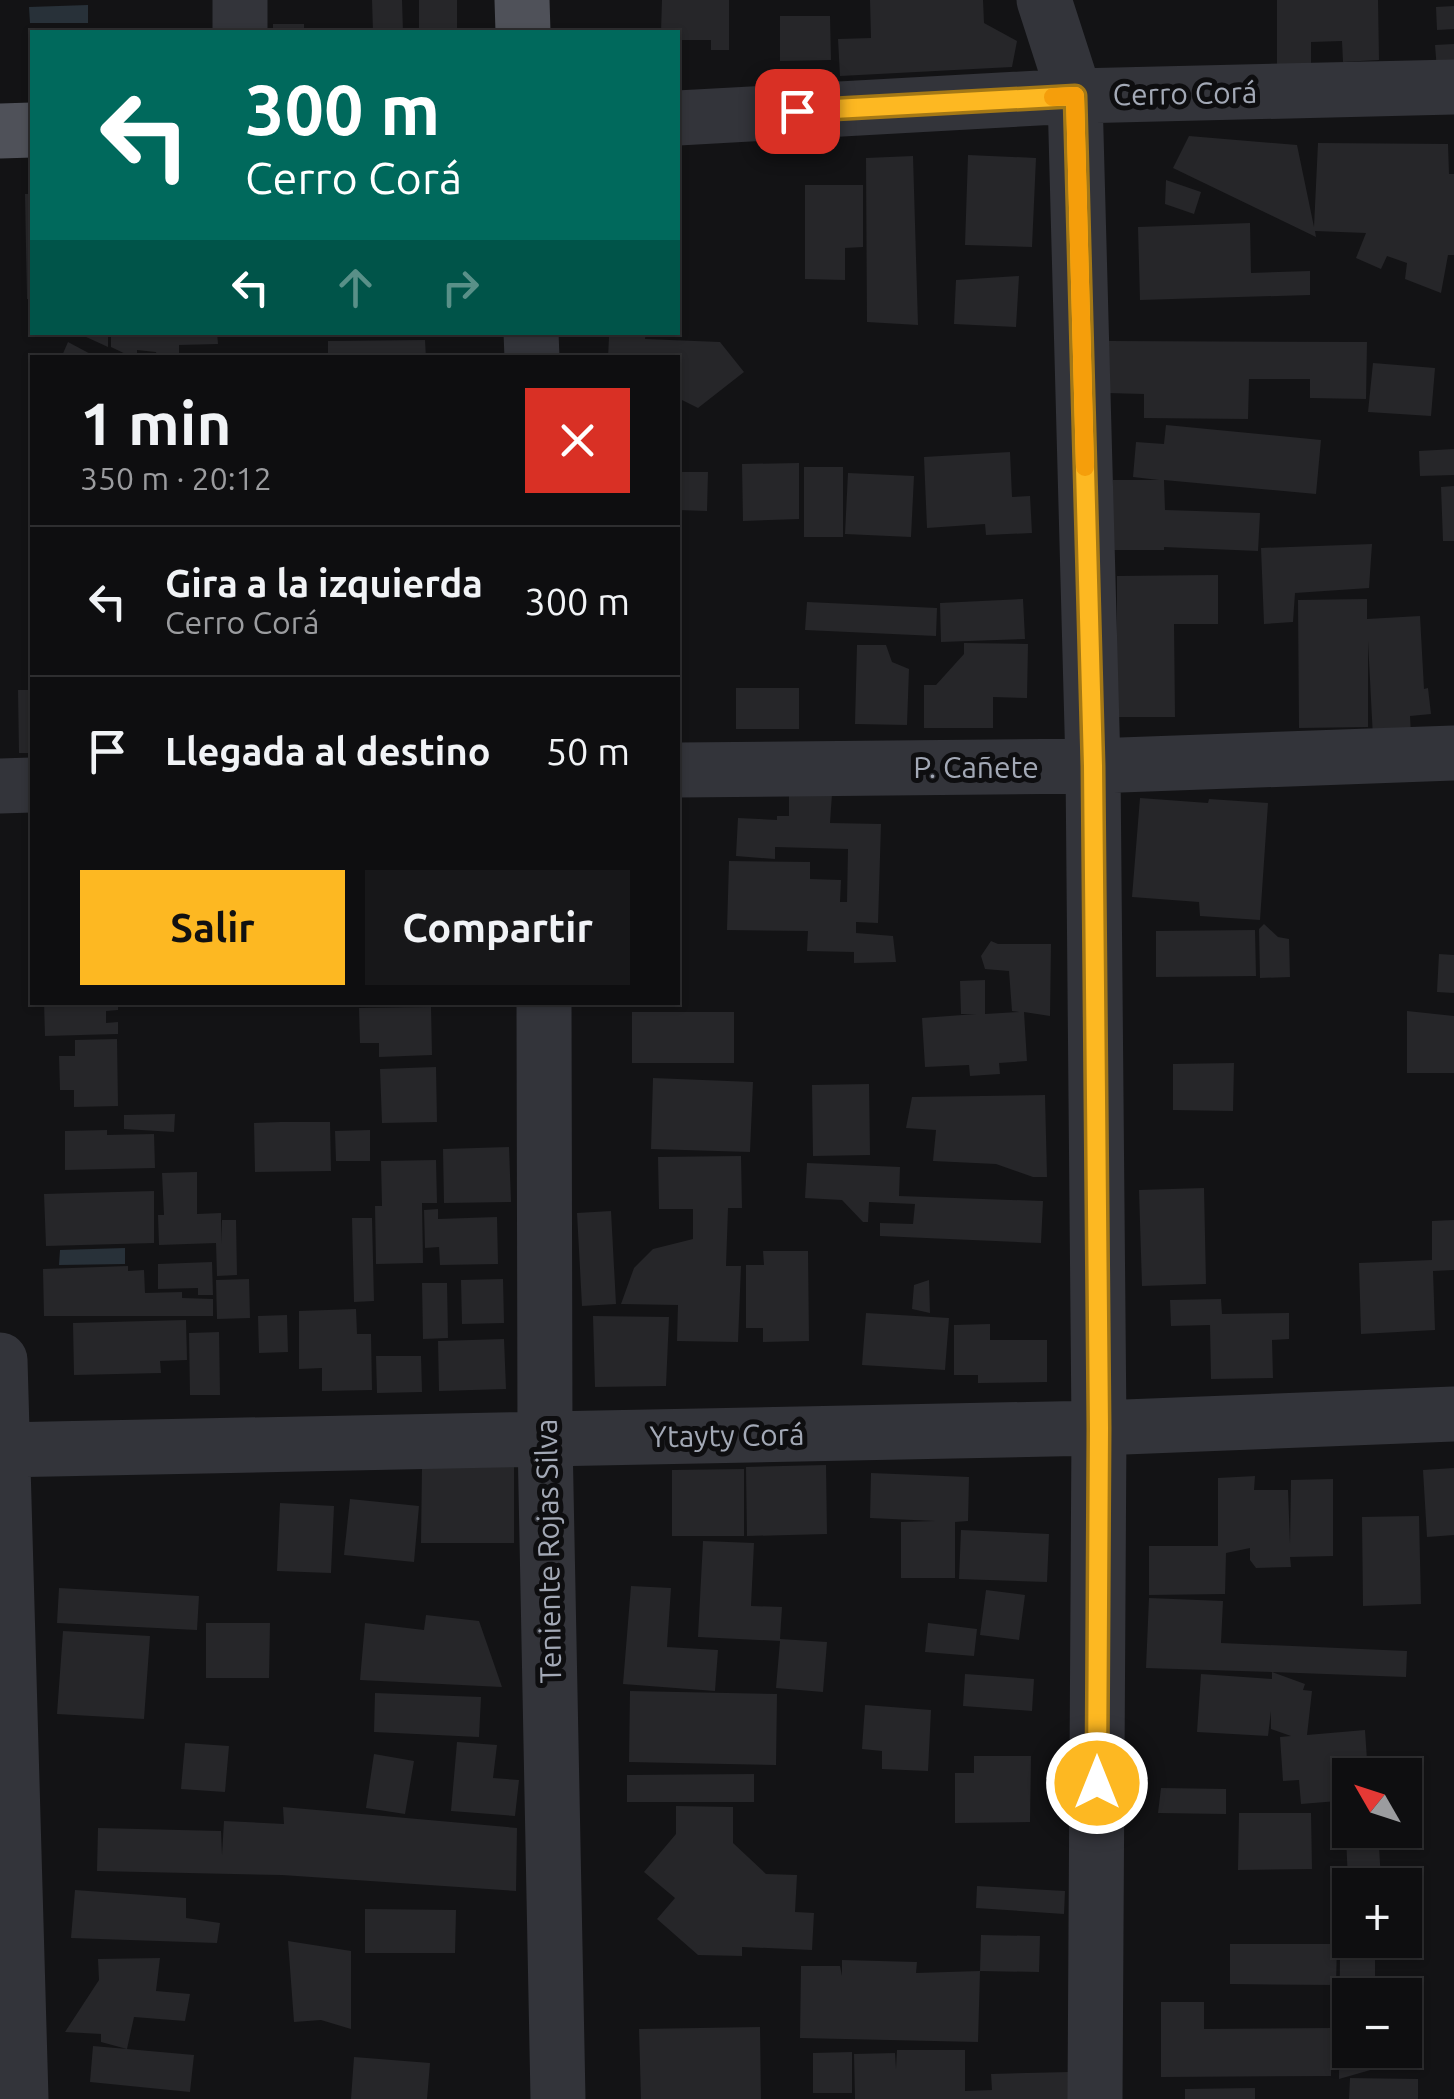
<!DOCTYPE html>
<html lang="es">
<meta charset="utf-8">
<style>
body{margin:0;font-family:Ubuntu,sans-serif;background:#171719;color:#f1f3f6;height:100vh;display:flex;flex-direction:column;font-size:38px;white-space:nowrap}
*{box-sizing:border-box;margin:0}
p{font-size:32px;color:#9b9c9f}
.icon{flex:none;width:55px;height:55px;fill:none;stroke:currentColor;stroke-width:2;stroke-linecap:round;stroke-linejoin:round}
.map{position:relative;flex:1;overflow:hidden}
.drawer{position:absolute;left:30px;top:355px;width:650px;height:650px;display:flex;flex-direction:column;background:#0e0e10;border-radius:0px;box-shadow:0 2px 8px #0004,0 0 0 2px #2e2e30}
.drawer>*{flex:none}
.hud{position:absolute;left:30px;top:30px;width:650px;height:305px;border-radius:0px;box-shadow:0 2px 8px #0004,0 0 0 2px #2e2e30;background:#00695c;color:#fff;overflow:hidden}
.needle{width:65px;rotate:309deg}
.controls{position:absolute;left:1332px;top:1758px;display:grid;gap:20px}
.controls a{display:grid;place-items:center;width:90px;height:90px;border-radius:0px;background:#0e0e10;box-shadow:0 2px 8px #0004,0 0 0 2px #2e2e30;font-size:50px}
.pin{position:absolute;display:grid;place-items:center;width:85px;height:85px;color:#fff;margin:-42px;border-radius:20px;box-shadow:0 5px 15px #0006}
.me{position:absolute;width:110px;margin:-55px;rotate:0deg;stroke-linejoin:round;filter:drop-shadow(0 0 8px #0008)}
.turn{display:flex;align-items:center;gap:35px;height:210px;padding:0 50px;font-size:45px}
.turn .icon{width:130px;height:130px;stroke-width:2.5}
.turn b{display:block;font-size:70px;line-height:85px}
.lanes{display:flex;align-items:center;height:95px;padding:0 50px;background:#0003;justify-content:center;gap:50px;direction:ltr}
.lanes .off{opacity:.35}
.round{display:grid;place-items:center;flex:none;width:105px;height:105px;border-radius:0px;background:#171719}
.headline{display:flex;align-items:center;justify-content:space-between;height:170px;padding:0 50px}
h1{font-size:60px;font-weight:600;line-height:75px}
.primary-button{display:flex;gap:20px;margin-top:auto;padding:20px 50px}
.primary-button a{flex:1;height:115px;border-radius:0px;background:#fdb822;color:#111;font-size:40px;font-weight:600;line-height:115px;text-align:center}
.primary-button a+a{background:#171719;color:#f1f3f6}
ul{padding:0;list-style:none}
li{display:flex;align-items:center;gap:30px;height:150px;padding:0 50px;border-top:2px solid #2e2e30}
li div{flex:1}
li b{display:block;font-size:38px}
li em{font-style:normal}
.map>svg:first-child{display:block}
</style>
<div class="map">
<svg width="1454" height="2099" viewBox="0 0 1454 2099">
<rect width="100%" height="100%" fill="#131315"/>
<path fill="#283139" d="M 88,5 L 88,23 L 30,23 L 29,7 Z
M 125,1248 L 125,1264 L 59,1265 L 60,1250 Z"/>
<path fill="#262629" d="M 372,0 L 402,0 L 403,32 L 373,32 Z
M 419,0 L 457,0 L 457,28 L 419,29 Z
M 662,0 L 729,0 L 729,50 L 711,50 L 711,40 L 678,40 L 678,32 L 661,32 Z
M 870,0 L 983,0 L 984,23 L 1017,41 L 1012,67 L 840,76 L 838,39 L 871,38 Z
M 1277,0 L 1378,0 L 1379,60 L 1343,62 L 1342,41 L 1311,42 L 1311,64 L 1277,65 Z
M 1454,6 L 1454,29 L 1437,30 L 1436,7 Z
M 780,16 L 830,16 L 831,60 L 780,61 Z
M 273,24 L 304,24 L 304,32 L 273,32 Z
M 1454,44 L 1454,69 L 1437,70 L 1435,45 Z
M 1189,136 L 1297,145 L 1314,227 L 1318,143 L 1448,144 L 1449,174 L 1454,174 L 1454,255 L 1448,255 L 1441,293 L 1405,279 L 1407,263 L 1387,256 L 1381,269 L 1356,258 L 1366,233 L 1315,231 L 1316,237 L 1173,168 Z
M 968,155 L 1036,158 L 1032,247 L 965,245 Z
M 913,156 L 918,325 L 867,322 L 866,158 Z
M 1166,180 L 1201,192 L 1194,214 L 1165,204 Z
M 805,185 L 863,185 L 863,247 L 845,248 L 845,280 L 805,279 Z
M 25,194 L 32,194 L 32,299 L 27,299 Z
M 1250,223 L 1251,273 L 1310,271 L 1310,295 L 1140,300 L 1138,227 Z
M 1019,276 L 1016,327 L 954,324 L 956,280 Z
M 84,332 L 108,332 L 108,347 L 84,336 Z
M 111,332 L 217,332 L 218,344 L 179,345 L 179,358 L 157,358 L 156,352 L 137,350 L 137,358 L 134,358 L 111,347 Z
M 587,332 L 646,332 L 645,339 L 720,342 L 744,372 L 698,408 L 678,398 L 678,358 L 608,358 L 609,337 L 587,336 Z
M 425,340 L 426,358 L 328,358 L 328,341 Z
M 1108,341 L 1367,342 L 1366,399 L 1310,398 L 1310,379 L 1249,379 L 1248,419 L 1144,418 L 1144,394 L 1107,393 Z
M 68,342 L 98,358 L 61,358 Z
M 1373,363 L 1435,368 L 1431,416 L 1368,412 Z
M 1166,425 L 1321,440 L 1316,494 L 1164,480 L 1165,510 L 1260,513 L 1258,551 L 1164,547 L 1164,550 L 1113,550 L 1113,480 L 1159,480 L 1133,477 L 1136,442 L 1164,444 Z
M 1454,449 L 1454,475 L 1420,476 L 1419,451 Z
M 1010,452 L 1012,497 L 1030,496 L 1032,533 L 986,535 L 985,524 L 927,528 L 924,457 Z
M 799,463 L 799,519 L 743,521 L 742,464 Z
M 804,467 L 843,467 L 843,537 L 804,537 Z
M 678,472 L 708,472 L 707,511 L 678,510 Z
M 848,473 L 914,476 L 911,537 L 845,534 Z
M 1454,486 L 1454,541 L 1443,541 L 1441,487 Z
M 1372,544 L 1369,588 L 1295,593 L 1293,622 L 1264,624 L 1261,548 Z
M 1218,575 L 1218,624 L 1174,624 L 1175,717 L 1117,717 L 1117,576 Z
M 1023,599 L 1025,639 L 941,642 L 940,603 Z
M 1367,599 L 1367,619 L 1420,616 L 1424,689 L 1428,688 L 1431,714 L 1410,716 L 1411,735 L 1373,738 L 1368,641 L 1368,727 L 1299,728 L 1298,600 Z
M 807,602 L 937,608 L 936,636 L 805,630 Z
M 964,643 L 1028,644 L 1027,698 L 993,697 L 993,728 L 924,728 L 924,685 L 936,685 L 964,654 Z
M 857,645 L 886,645 L 892,662 L 909,669 L 907,725 L 855,724 Z
M 736,688 L 799,688 L 799,729 L 736,729 Z
M 18,690 L 32,690 L 32,753 L 19,753 Z
M 789,793 L 832,794 L 830,823 L 881,824 L 878,923 L 856,922 L 856,933 L 893,936 L 896,962 L 854,963 L 854,952 L 807,951 L 808,931 L 727,930 L 729,861 L 810,862 L 810,879 L 841,880 L 840,902 L 847,902 L 848,849 L 775,847 L 775,859 L 736,856 L 738,818 L 777,820 L 777,816 L 789,816 Z
M 1140,798 L 1208,803 L 1209,799 L 1268,803 L 1260,920 L 1200,916 L 1199,902 L 1132,897 Z
M 1264,924 L 1278,937 L 1289,939 L 1290,977 L 1260,978 L 1259,929 Z
M 1255,930 L 1256,976 L 1156,977 L 1156,931 Z
M 991,941 L 998,944 L 1051,944 L 1050,1016 L 1024,1012 L 1027,1061 L 999,1063 L 1000,1074 L 970,1076 L 969,1065 L 925,1067 L 922,1018 L 976,1014 L 961,1014 L 960,981 L 985,980 L 985,1014 L 1019,1012 L 1012,1011 L 1009,971 L 985,969 L 981,956 Z
M 1439,954 L 1454,955 L 1454,993 L 1437,992 Z
M 44,1002 L 118,1002 L 118,1010 L 106,1011 L 106,1023 L 118,1022 L 118,1034 L 45,1036 Z
M 431,1007 L 432,1055 L 379,1057 L 379,1043 L 360,1043 L 359,1008 Z
M 1407,1011 L 1454,1016 L 1454,1073 L 1407,1073 Z
M 632,1012 L 734,1012 L 734,1063 L 632,1063 Z
M 117,1039 L 118,1106 L 74,1107 L 74,1090 L 60,1090 L 59,1056 L 75,1056 L 75,1040 Z
M 1234,1063 L 1233,1111 L 1173,1110 L 1173,1064 Z
M 436,1067 L 437,1122 L 382,1123 L 380,1069 Z
M 653,1078 L 753,1082 L 750,1152 L 651,1149 Z
M 869,1084 L 870,1155 L 813,1156 L 812,1085 Z
M 1045,1095 L 1047,1177 L 1033,1177 L 996,1164 L 933,1161 L 936,1130 L 906,1128 L 912,1097 Z
M 175,1114 L 174,1132 L 124,1129 L 124,1115 Z
M 281,1122 L 330,1122 L 331,1171 L 255,1172 L 254,1123 Z
M 107,1130 L 107,1135 L 154,1134 L 155,1168 L 65,1170 L 65,1131 Z
M 370,1130 L 370,1161 L 336,1161 L 335,1131 Z
M 509,1147 L 511,1202 L 444,1203 L 443,1149 Z
M 741,1156 L 742,1208 L 728,1208 L 726,1266 L 741,1266 L 738,1342 L 677,1341 L 678,1305 L 621,1304 L 634,1268 L 653,1249 L 693,1239 L 693,1209 L 659,1209 L 658,1157 Z
M 436,1160 L 437,1203 L 422,1203 L 423,1263 L 376,1264 L 375,1206 L 382,1206 L 381,1161 Z
M 807,1163 L 900,1167 L 899,1196 L 1043,1201 L 1041,1243 L 880,1236 L 880,1223 L 913,1224 L 915,1204 L 869,1202 L 868,1222 L 863,1222 L 842,1200 L 805,1198 Z
M 197,1172 L 197,1214 L 221,1213 L 221,1244 L 222,1220 L 236,1220 L 237,1275 L 217,1276 L 216,1243 L 159,1245 L 158,1215 L 164,1215 L 162,1173 Z
M 1204,1188 L 1206,1284 L 1142,1286 L 1139,1190 Z
M 154,1191 L 154,1243 L 46,1246 L 44,1194 Z
M 438,1209 L 438,1219 L 497,1217 L 498,1264 L 440,1265 L 439,1247 L 425,1248 L 424,1210 Z
M 611,1211 L 616,1304 L 582,1306 L 577,1213 Z
M 352,1218 L 372,1218 L 374,1301 L 354,1302 Z
M 1454,1220 L 1454,1270 L 1433,1271 L 1435,1330 L 1361,1334 L 1359,1263 L 1432,1260 L 1432,1221 Z
M 763,1251 L 808,1251 L 809,1341 L 763,1342 L 763,1328 L 746,1328 L 746,1265 L 764,1265 Z
M 212,1262 L 213,1295 L 198,1295 L 198,1288 L 158,1289 L 158,1264 Z
M 128,1266 L 128,1271 L 144,1270 L 145,1293 L 182,1292 L 182,1298 L 213,1299 L 213,1316 L 44,1316 L 43,1269 Z
M 249,1279 L 250,1318 L 217,1319 L 216,1280 Z
M 503,1279 L 504,1323 L 462,1324 L 461,1280 Z
M 929,1280 L 930,1313 L 912,1309 L 914,1285 Z
M 422,1283 L 447,1283 L 448,1338 L 423,1339 Z
M 1221,1299 L 1222,1314 L 1289,1313 L 1289,1339 L 1272,1340 L 1273,1378 L 1211,1379 L 1210,1325 L 1171,1326 L 1170,1300 Z
M 356,1309 L 357,1334 L 371,1334 L 372,1390 L 322,1391 L 322,1368 L 299,1369 L 299,1311 Z
M 866,1313 L 949,1318 L 945,1370 L 862,1365 Z
M 287,1315 L 288,1352 L 259,1353 L 258,1316 Z
M 593,1316 L 669,1317 L 666,1386 L 595,1387 Z
M 186,1320 L 187,1360 L 160,1361 L 161,1373 L 74,1375 L 73,1323 Z
M 990,1324 L 990,1340 L 1047,1340 L 1047,1382 L 978,1383 L 978,1375 L 954,1375 L 954,1325 Z
M 219,1332 L 220,1395 L 190,1395 L 189,1333 Z
M 504,1339 L 506,1389 L 439,1391 L 438,1341 Z
M 376,1356 L 421,1356 L 422,1392 L 377,1393 Z
M 826,1465 L 827,1534 L 747,1536 L 746,1467 Z
M 422,1466 L 514,1466 L 514,1543 L 421,1543 Z
M 1454,1468 L 1454,1535 L 1427,1537 L 1423,1470 Z
M 744,1469 L 744,1536 L 672,1536 L 672,1470 Z
M 871,1473 L 969,1477 L 968,1521 L 955,1522 L 955,1578 L 901,1578 L 901,1522 L 935,1521 L 870,1518 Z
M 1255,1476 L 1254,1490 L 1288,1490 L 1290,1544 L 1291,1480 L 1333,1479 L 1333,1556 L 1290,1557 L 1291,1567 L 1256,1568 L 1250,1560 L 1250,1548 L 1226,1553 L 1225,1594 L 1149,1595 L 1149,1546 L 1218,1546 L 1218,1478 Z
M 350,1499 L 419,1506 L 414,1562 L 344,1555 Z
M 280,1503 L 334,1506 L 331,1573 L 277,1571 Z
M 1419,1516 L 1421,1604 L 1363,1606 L 1362,1517 Z
M 961,1530 L 1049,1534 L 1047,1582 L 959,1579 Z
M 703,1541 L 754,1543 L 751,1606 L 782,1607 L 780,1639 L 827,1642 L 823,1692 L 776,1688 L 780,1641 L 698,1637 Z
M 631,1586 L 671,1588 L 667,1647 L 718,1650 L 715,1691 L 623,1684 Z
M 59,1588 L 199,1596 L 197,1630 L 57,1623 Z
M 986,1590 L 1025,1595 L 1019,1640 L 980,1635 Z
M 1149,1598 L 1223,1601 L 1221,1643 L 1407,1651 L 1406,1677 L 1272,1672 L 1305,1684 L 1303,1690 L 1312,1691 L 1307,1735 L 1365,1730 L 1368,1775 L 1350,1775 L 1350,1800 L 1301,1804 L 1299,1780 L 1283,1781 L 1280,1737 L 1291,1736 L 1271,1729 L 1271,1711 L 1268,1736 L 1197,1732 L 1201,1674 L 1272,1679 L 1272,1672 L 1146,1668 Z
M 426,1615 L 479,1621 L 502,1687 L 360,1680 L 365,1623 L 424,1630 Z
M 206,1623 L 270,1623 L 269,1678 L 206,1678 Z
M 928,1623 L 977,1629 L 974,1656 L 925,1652 Z
M 63,1631 L 150,1636 L 144,1719 L 57,1714 Z
M 965,1674 L 1034,1679 L 1032,1711 L 963,1706 Z
M 630,1691 L 777,1694 L 776,1765 L 629,1762 Z
M 375,1693 L 481,1697 L 479,1737 L 374,1732 Z
M 865,1705 L 931,1710 L 928,1771 L 882,1769 L 882,1751 L 862,1749 Z
M 457,1742 L 497,1745 L 493,1778 L 519,1780 L 515,1816 L 451,1811 Z
M 185,1743 L 229,1746 L 225,1792 L 181,1789 Z
M 374,1754 L 414,1761 L 405,1814 L 366,1808 Z
M 974,1756 L 1031,1756 L 1030,1822 L 955,1823 L 955,1773 L 974,1773 Z
M 754,1774 L 754,1802 L 627,1802 L 627,1775 Z
M 1161,1788 L 1226,1789 L 1226,1814 L 1158,1813 Z
M 676,1806 L 733,1807 L 733,1843 L 766,1874 L 797,1875 L 795,1912 L 814,1913 L 812,1950 L 742,1947 L 742,1956 L 698,1955 L 657,1919 L 675,1898 L 644,1872 L 676,1834 Z
M 283,1807 L 517,1828 L 516,1891 L 282,1875 L 97,1871 L 98,1828 L 221,1831 L 222,1855 L 224,1821 L 284,1824 Z
M 1350,1812 L 1350,1830 L 1378,1830 L 1381,1880 L 1348,1882 L 1345,1813 Z
M 1239,1813 L 1311,1813 L 1312,1869 L 1238,1870 Z
M 977,1886 L 1065,1891 L 1064,1914 L 976,1908 Z
M 75,1890 L 186,1898 L 186,1918 L 220,1923 L 217,1943 L 71,1938 Z
M 365,1909 L 456,1910 L 455,1953 L 365,1953 Z
M 981,1935 L 1040,1936 L 1039,1972 L 980,1971 Z
M 288,1941 L 351,1951 L 351,2029 L 321,2020 L 294,2022 Z
M 1230,1944 L 1337,1944 L 1336,1985 L 1230,1984 Z
M 1340,1951 L 1375,1951 L 1375,1995 L 1350,1995 L 1350,2050 L 1374,2050 L 1374,2069 L 1339,2079 Z
M 160,1958 L 156,1991 L 190,1994 L 185,2021 L 134,2017 L 127,2049 L 194,2055 L 190,2092 L 90,2082 L 93,2046 L 127,2049 L 101,2042 L 101,2034 L 65,2032 L 99,1980 L 98,1959 Z
M 842,1960 L 917,1962 L 916,1973 L 980,1971 L 978,2042 L 800,2038 L 801,1966 L 840,1966 L 842,1976 Z
M 1161,2002 L 1204,2002 L 1204,2029 L 1332,2028 L 1331,2076 L 1161,2077 Z
M 760,2027 L 761,2099 L 641,2099 L 639,2029 Z
M 897,2050 L 965,2050 L 965,2091 L 992,2090 L 991,2074 L 1070,2072 L 1071,2099 L 855,2099 L 854,2054 L 895,2053 L 896,2069 Z
M 852,2052 L 852,2093 L 813,2093 L 813,2053 Z
M 354,2057 L 430,2063 L 427,2099 L 351,2099 Z
M 1350,2078 L 1418,2079 L 1418,2099 L 1349,2099 Z
M 1255,2088 L 1255,2099 L 1185,2099 L 1185,2089 Z"/>
<g fill="none" stroke-linecap="round" stroke-linejoin="round">
<path stroke="#33343a" stroke-width="55" d="M 240,0 L 240,32
M 1044,0 L 1075,96 L 1093,766 L 1099,1428 L 1095,2099
M 678,118 L 1075,96 L 1454,87
M 531,332 L 532,358
M 678,770 L 1093,766 L 1454,753
M 0,786 L 32,785
M 544,1002 L 545,1438 L 558,2099
M 0,1360 L 21,2099
M 0,1450 L 1099,1428 L 1454,1414"/>
<path stroke="#4f5159" stroke-width="55" d="M 522,0 L 523,32
M 0,131 L 32,130"/>
</g>
<g fill="none" stroke-linecap="round" stroke-linejoin="round">
<defs>
<path id="route" d="M 797,111 L 1075,96 L 1093,766 L 1099,1428 L 1097,1783"/>
</defs>
<use href="#route" stroke="#a47816" stroke-width="25"/>
<use href="#route" stroke="#fdb822" stroke-width="18"/>
<path stroke="#f59e0b" stroke-width="18" d="M 1053,97 L 1075,96 L 1085,467"/>
</g>
<g text-anchor="middle" dominant-baseline="central" stroke-width="10" stroke-linejoin="round" paint-order="stroke">
<g font-size="30" fill="#a3a9b6" stroke="#0e0e10">
<text transform="translate(1185 93) rotate(-1)">Cerro Corá</text>
<text x="976" y="767">P. Cañete</text>
<text transform="translate(727 1435) rotate(-1)">Ytayty Corá</text>
<text transform="translate(548 1551) rotate(-91)">Teniente Rojas Silva</text>
</g>
</g>
</svg>
<div class="controls">
<a><svg class="needle" viewBox="-14 -14 28 28"><path d="M0-13l5 13h-10z" fill="#e53935"/><path d="M0 13l5-13h-10z" fill="#9b9c9f"/></svg></a>
<a>+</a>
<a>−</a>
</div>
<div class="pin" style="left:797px;top:111px;background:#d93025"><svg class="icon" aria-label="arrive" viewBox="0 0 24 24"><path d="M6 21V4h12l-3 4 3 4H6"/></svg></div>
<svg class="me" style="left:1097px;top:1783px" viewBox="-20 -20 40 40"><circle r="17" fill="#fdb822" stroke="#fff" stroke-width="3"/><path d="M0-11L8 9 0 5-8 9z" fill="#fff"/></svg>
<div class="hud">
<div class="turn"><svg class="icon" aria-label="left" viewBox="0 0 24 24"><path d="M17 20v-9H6M10 6l-5 5 5 5"/></svg><div><b>300 m</b>Cerro Corá</div></div>
<div class="lanes"><svg class="icon" aria-label="left" viewBox="0 0 24 24"><path d="M17 20v-9H6M10 6l-5 5 5 5"/></svg><svg class="icon off" aria-label="ahead" viewBox="0 0 24 24"><path d="M12 20V5M6 11l6-6 6 6"/></svg><svg class="icon off" aria-label="right" viewBox="0 0 24 24"><path d="M7 20v-9h11M14 6l5 5-5 5"/></svg></div>
</div>
<section class="drawer">
<div class="headline"><div><h1>1 min</h1><p>350 m · 20:12</p></div><a class="round" style="background:#d93025;color:#fff"><svg class="icon" aria-label="close" viewBox="0 0 24 24"><path d="M6 6l12 12M18 6L6 18"/></svg></a></div>
<ul>
<li><svg class="icon" aria-label="left" viewBox="0 0 24 24"><path d="M17 20v-9H6M10 6l-5 5 5 5"/></svg><div><b>Gira a la izquierda</b><p>Cerro Corá</p></div><em>300 m</em></li>
<li><svg class="icon" aria-label="arrive" viewBox="0 0 24 24"><path d="M6 21V4h12l-3 4 3 4H6"/></svg><div><b>Llegada al destino</b></div><em>50 m</em></li>
</ul>
<div class="primary-button"><a>Salir</a><a>Compartir</a></div>
</section>
</div>
